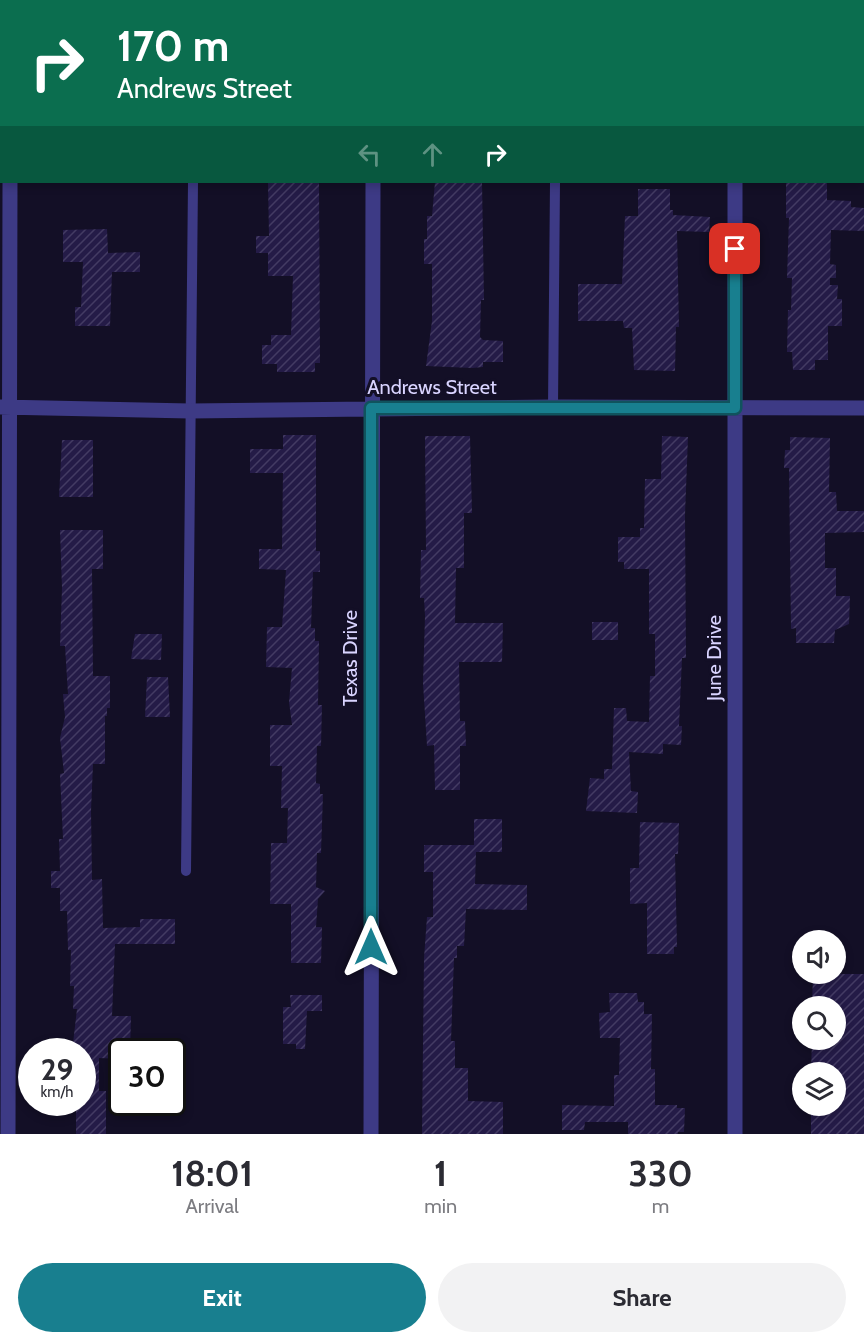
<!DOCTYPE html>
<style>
body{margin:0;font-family:Cabin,sans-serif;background:#f2f2f3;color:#2b2b33;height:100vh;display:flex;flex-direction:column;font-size:22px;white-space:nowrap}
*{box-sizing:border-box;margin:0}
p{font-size:20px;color:#7c7c81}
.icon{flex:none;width:33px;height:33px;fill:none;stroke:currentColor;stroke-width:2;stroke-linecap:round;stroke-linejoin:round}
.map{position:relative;height:1134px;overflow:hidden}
.sheet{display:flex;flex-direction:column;background:#fff;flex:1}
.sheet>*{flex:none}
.guide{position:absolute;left:0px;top:0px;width:864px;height:183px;box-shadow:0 3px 9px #0003;background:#0b6e4f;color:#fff;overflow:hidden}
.fabs{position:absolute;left:792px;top:930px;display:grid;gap:12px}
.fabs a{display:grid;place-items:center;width:54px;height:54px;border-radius:50%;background:#fff;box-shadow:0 3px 9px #0003;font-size:30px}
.speed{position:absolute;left:18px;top:1038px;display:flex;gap:12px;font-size:30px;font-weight:700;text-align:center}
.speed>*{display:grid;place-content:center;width:78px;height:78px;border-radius:50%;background:#fff;box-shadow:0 3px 9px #0003;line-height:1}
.speed small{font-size:15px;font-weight:400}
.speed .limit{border:3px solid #111;border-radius:9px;background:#fff;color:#111}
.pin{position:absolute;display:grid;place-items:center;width:51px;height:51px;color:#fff;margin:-26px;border-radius:12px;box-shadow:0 3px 9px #0006}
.me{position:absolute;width:66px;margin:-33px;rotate:0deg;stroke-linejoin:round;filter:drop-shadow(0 0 4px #0008)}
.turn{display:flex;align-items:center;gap:21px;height:126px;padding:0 18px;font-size:27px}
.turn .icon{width:78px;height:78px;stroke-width:2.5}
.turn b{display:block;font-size:42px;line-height:51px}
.lanes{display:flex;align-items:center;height:57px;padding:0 18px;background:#0003;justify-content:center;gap:30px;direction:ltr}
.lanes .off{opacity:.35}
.eta{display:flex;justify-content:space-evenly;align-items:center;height:102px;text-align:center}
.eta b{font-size:36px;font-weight:700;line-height:42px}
.primary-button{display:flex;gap:12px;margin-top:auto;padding:12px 18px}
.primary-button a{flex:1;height:69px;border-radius:36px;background:#187f8f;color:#fff;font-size:24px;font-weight:700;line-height:69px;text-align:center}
.primary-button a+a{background:#f2f2f3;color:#2b2b33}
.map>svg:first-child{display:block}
</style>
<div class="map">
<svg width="864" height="1134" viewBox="0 0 864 1134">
<defs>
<pattern id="building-hatch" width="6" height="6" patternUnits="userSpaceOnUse" patternTransform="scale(1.5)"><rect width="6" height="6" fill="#241b47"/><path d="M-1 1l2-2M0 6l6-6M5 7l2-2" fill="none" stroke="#433b63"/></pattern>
</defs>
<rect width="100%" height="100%" fill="#130f26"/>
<path fill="url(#building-hatch)" d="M 268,182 L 319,182 L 320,363 L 315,363 L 315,372 L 277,372 L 277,364 L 262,364 L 262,345 L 271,345 L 271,335 L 291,335 L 293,276 L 268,276 L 268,253 L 256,253 L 256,236 L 269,236 Z
M 435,182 L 482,182 L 484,300 L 481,300 L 480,337 L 483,340 L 503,341 L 503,362 L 483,362 L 483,367 L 472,368 L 426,366 L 432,321 L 432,264 L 424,264 L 424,239 L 427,239 L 427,216 L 432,216 Z
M 786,182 L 827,182 L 827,200 L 851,201 L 851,207 L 864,208 L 864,231 L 831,230 L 830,264 L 836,265 L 836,278 L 830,278 L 830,285 L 838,285 L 837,299 L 842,299 L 842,326 L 828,326 L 828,360 L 815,360 L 815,370 L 793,370 L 792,352 L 787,352 L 788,310 L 791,310 L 792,278 L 787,278 L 789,218 L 786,218 Z
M 638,189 L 670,189 L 670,210 L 673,210 L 673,215 L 710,217 L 709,232 L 677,231 L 679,327 L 676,327 L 675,371 L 634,370 L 632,328 L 624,328 L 623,321 L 578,321 L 578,284 L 622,284 L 625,216 L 638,216 Z
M 107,229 L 108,253 L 140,252 L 140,272 L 112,272 L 110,326 L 75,326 L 75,307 L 81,307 L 83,262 L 63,262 L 63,230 Z
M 283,435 L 316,435 L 316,551 L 320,551 L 320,572 L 313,572 L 311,628 L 315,628 L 315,641 L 319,641 L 318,705 L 322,705 L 321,746 L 317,746 L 316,783 L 320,784 L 320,794 L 323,794 L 321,853 L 317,853 L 316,887 L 325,891 L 318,899 L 316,927 L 322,927 L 321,963 L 291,963 L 291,904 L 270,904 L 271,843 L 287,843 L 288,808 L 281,808 L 282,766 L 270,766 L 270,725 L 292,725 L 289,702 L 292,668 L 266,667 L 267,627 L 282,627 L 286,570 L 259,569 L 259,549 L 282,549 L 283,473 L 250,473 L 250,449 L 283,449 Z
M 425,436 L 470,436 L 472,513 L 464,513 L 464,568 L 456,568 L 455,623 L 503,623 L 502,662 L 459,662 L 460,721 L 465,721 L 466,746 L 460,746 L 460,790 L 435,790 L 434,745 L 427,746 L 423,683 L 425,616 L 424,598 L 420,598 L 421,550 L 426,550 Z
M 662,436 L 688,437 L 685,515 L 686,658 L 682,658 L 679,726 L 682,726 L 681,745 L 663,744 L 663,754 L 629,752 L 631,791 L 638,792 L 637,813 L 586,811 L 590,778 L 604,779 L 604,769 L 612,769 L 614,708 L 626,708 L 627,721 L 649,722 L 650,676 L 655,676 L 655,634 L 649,634 L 649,569 L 624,569 L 624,562 L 618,562 L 618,537 L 640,537 L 640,528 L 644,528 L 645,479 L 661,479 Z
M 790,437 L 830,438 L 829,492 L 836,492 L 837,511 L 864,511 L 864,532 L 825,533 L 825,568 L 836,568 L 836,596 L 850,596 L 849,624 L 835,630 L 834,643 L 796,643 L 796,628 L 791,629 L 789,468 L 784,468 L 785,450 L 790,450 Z
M 62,440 L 93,440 L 93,497 L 59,497 Z
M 60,530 L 103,530 L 103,569 L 92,569 L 93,676 L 110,676 L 110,708 L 107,708 L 107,716 L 105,716 L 105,764 L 93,764 L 91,811 L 92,880 L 102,879 L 103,928 L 140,927 L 140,919 L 175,919 L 175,944 L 115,944 L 112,1016 L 131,1016 L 130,1052 L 122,1052 L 122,1059 L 99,1058 L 99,1091 L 106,1091 L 106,1134 L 76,1134 L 76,1102 L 82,1102 L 82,1052 L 72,1052 L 77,1009 L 73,1009 L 74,986 L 70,986 L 71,950 L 68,950 L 67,911 L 60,911 L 60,888 L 51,888 L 51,871 L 60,871 L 59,839 L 63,839 L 60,774 L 64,773 L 60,738 L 65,717 L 63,694 L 68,694 L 65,646 L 60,646 L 62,588 Z
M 592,622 L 618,622 L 618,640 L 592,640 Z
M 135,634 L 162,634 L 161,660 L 131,659 Z
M 147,677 L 168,677 L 170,717 L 145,717 Z
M 474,819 L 502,819 L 502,852 L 476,852 L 475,884 L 527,885 L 527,910 L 466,909 L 464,946 L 457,946 L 457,958 L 454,958 L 451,1041 L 455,1041 L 455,1068 L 468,1068 L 468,1101 L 503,1102 L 503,1134 L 422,1134 L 424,958 L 427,917 L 433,917 L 433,872 L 424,872 L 424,845 L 474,845 Z
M 640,822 L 679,823 L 678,854 L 675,854 L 677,947 L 674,947 L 674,954 L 647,954 L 647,903 L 630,904 L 630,868 L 639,868 Z
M 813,974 L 864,974 L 864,1134 L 811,1134 L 811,1106 L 836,1106 L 836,1072 L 811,1072 L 812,1040 L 836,1040 L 836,1006 L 812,1006 Z
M 609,993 L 637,993 L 638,1002 L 644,1002 L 644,1014 L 652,1014 L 651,1069 L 655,1069 L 655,1105 L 677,1105 L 677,1108 L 685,1108 L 684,1132 L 678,1132 L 678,1134 L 628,1134 L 628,1122 L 585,1122 L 584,1130 L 562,1130 L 562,1105 L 614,1106 L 614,1075 L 619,1075 L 620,1038 L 600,1038 L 599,1013 L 610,1012 Z
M 290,995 L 322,995 L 322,1011 L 307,1011 L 305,1049 L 296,1049 L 296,1044 L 283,1044 L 283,1007 L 291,1007 Z"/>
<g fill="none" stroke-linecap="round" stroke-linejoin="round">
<path stroke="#3d3a85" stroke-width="10" d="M 195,2 L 195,0
M 557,2 L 557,0
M 553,407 L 555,182
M 186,871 L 193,182"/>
<path stroke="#3d3a85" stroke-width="15" d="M 11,2 L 11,0
M 374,2 L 374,0
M 736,2 L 736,0
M 0,407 L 190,411 L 553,407 L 864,408
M 8,1134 L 10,182
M 371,1134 L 373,182
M 735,1134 L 735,182"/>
</g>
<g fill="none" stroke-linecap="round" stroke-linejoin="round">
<defs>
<path id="route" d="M 371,947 L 371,408 L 735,408 L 735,249"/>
</defs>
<use href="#route" stroke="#10535d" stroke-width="15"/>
<use href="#route" stroke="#187f8f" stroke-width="10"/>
</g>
<g text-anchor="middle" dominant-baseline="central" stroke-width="6" stroke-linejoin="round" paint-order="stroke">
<g font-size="20" fill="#d9d4ff" stroke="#130f26">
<text x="432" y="387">Andrews Street</text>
<text transform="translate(350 658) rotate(-90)">Texas Drive</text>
<text transform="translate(714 658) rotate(-90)">June Drive</text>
</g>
</g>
</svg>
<div class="fabs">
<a><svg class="icon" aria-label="sound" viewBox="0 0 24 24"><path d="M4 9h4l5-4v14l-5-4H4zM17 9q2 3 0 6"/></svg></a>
<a><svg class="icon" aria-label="search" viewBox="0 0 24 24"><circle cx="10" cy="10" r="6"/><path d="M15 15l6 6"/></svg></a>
<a><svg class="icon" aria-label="layers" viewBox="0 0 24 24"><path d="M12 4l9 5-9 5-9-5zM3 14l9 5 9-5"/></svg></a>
</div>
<div class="speed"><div>29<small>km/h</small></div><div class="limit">30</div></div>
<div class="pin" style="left:735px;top:249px;background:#d93025"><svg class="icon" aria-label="arrive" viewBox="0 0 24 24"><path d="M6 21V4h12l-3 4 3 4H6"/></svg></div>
<svg class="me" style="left:371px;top:947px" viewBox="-20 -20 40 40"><path d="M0-17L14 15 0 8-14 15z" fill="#187f8f" stroke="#fff" stroke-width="4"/></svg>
<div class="guide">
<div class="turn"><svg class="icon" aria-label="right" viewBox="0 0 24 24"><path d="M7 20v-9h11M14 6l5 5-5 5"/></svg><div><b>170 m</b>Andrews Street</div></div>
<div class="lanes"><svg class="icon off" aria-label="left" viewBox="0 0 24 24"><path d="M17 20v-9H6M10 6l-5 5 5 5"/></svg><svg class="icon off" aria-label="ahead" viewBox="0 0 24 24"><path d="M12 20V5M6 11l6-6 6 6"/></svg><svg class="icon" aria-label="right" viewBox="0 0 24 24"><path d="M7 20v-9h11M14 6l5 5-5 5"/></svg></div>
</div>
</div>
<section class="sheet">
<div class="eta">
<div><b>18:01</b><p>Arrival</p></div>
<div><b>1</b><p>min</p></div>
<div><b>330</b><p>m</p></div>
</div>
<div class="primary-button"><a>Exit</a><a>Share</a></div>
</section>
